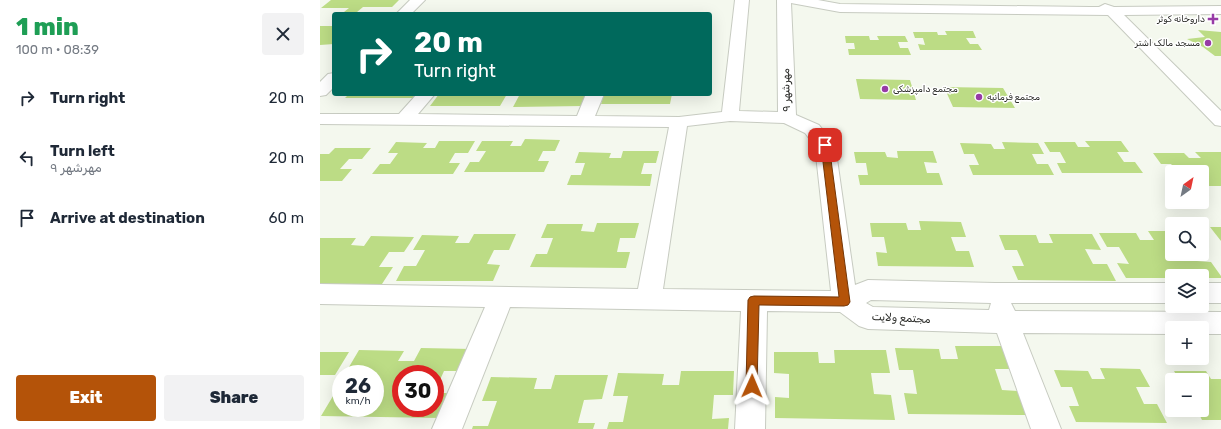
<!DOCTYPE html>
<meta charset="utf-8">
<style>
body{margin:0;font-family:Rubik,"Noto Naskh Arabic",sans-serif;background:#f2f2f3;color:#1f2937;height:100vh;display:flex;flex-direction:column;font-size:15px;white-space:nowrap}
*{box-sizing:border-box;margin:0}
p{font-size:13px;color:#747a83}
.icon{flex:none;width:22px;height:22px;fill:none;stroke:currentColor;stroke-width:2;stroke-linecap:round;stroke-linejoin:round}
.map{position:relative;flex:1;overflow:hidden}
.drawer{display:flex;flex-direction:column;background:#fff;width:320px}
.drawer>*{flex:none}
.hud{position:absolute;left:12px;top:12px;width:380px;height:84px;border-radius:4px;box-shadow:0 4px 16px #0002;background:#00695c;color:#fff;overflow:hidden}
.needle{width:26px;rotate:33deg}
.tools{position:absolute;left:845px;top:165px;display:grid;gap:8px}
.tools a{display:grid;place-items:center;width:44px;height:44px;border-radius:4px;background:#fff;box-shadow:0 4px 16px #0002;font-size:20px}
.speed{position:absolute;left:12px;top:365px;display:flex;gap:8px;font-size:20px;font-weight:700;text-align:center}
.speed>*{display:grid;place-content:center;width:52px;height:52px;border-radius:50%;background:#fff;box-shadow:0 4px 16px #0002;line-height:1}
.speed small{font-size:10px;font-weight:400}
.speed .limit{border:6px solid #d22;background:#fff;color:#111}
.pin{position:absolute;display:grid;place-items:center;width:34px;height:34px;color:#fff;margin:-17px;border-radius:8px;box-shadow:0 2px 6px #0006}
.me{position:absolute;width:44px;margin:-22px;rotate:1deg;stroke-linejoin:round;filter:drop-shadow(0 0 3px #0008)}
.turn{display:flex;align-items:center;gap:14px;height:84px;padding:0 16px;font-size:18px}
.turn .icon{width:52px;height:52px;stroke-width:2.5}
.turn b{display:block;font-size:28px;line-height:34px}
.round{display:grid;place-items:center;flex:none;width:42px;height:42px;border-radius:4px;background:#f2f2f3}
.overview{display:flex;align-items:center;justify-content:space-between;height:68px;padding:0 16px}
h1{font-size:24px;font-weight:800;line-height:30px;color:#1e9e55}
.action{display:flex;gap:8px;margin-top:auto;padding:8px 16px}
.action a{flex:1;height:46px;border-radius:4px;background:#b45309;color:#fff;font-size:16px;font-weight:800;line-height:46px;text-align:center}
.action a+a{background:#f2f2f3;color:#1f2937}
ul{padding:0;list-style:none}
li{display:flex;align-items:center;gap:12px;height:60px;padding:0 16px}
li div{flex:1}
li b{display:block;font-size:15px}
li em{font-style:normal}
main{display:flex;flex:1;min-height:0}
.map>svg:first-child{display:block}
</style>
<main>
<section class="drawer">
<div class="overview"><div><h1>1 min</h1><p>100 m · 08:39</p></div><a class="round"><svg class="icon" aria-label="close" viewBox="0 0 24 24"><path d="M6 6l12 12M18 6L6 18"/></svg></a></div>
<ul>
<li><svg class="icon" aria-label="right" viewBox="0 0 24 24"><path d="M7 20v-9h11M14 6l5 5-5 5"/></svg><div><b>Turn right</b></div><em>20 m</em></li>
<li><svg class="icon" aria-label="left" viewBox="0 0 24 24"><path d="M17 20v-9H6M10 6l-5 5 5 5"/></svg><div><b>Turn left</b><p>مهرشهر ۹</p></div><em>20 m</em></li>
<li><svg class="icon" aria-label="arrive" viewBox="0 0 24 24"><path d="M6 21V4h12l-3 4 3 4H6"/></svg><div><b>Arrive at destination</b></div><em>60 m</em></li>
</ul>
<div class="action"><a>Exit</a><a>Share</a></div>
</section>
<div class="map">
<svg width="901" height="429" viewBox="0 0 901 429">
<rect width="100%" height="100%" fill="#f4f8ee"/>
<path fill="#bcdc85" d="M 11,0 L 79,0 L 72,7 L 43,7 L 37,12 L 24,12 L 29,8 L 1,8 Z
M 0,26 L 14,26 L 14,44 L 0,45 Z
M 878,30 L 901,32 L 901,56 L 895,56 L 883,47 L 867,39 L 885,37 Z
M 625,31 L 653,31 L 656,38 L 646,38 L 650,44 L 658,44 L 662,50 L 600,50 L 598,44 L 605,45 L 603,38 L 595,38 L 593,32 L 617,32 L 618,35 L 627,35 Z
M 525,36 L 549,36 L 550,40 L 559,40 L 557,36 L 585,36 L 588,42 L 578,42 L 580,48 L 588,48 L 591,55 L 529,55 L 528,49 L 535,49 L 534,43 L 526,43 Z
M 536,79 L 590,80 L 596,100 L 540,99 Z
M 624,87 L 683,88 L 695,108 L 633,107 Z
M 29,94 L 97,94 L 93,98 L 25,98 Z
M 119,94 L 187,94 L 180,106 L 110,106 Z
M 200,94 L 267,94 L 262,106 L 193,107 Z
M 284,94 L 352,94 L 350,104 L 281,104 Z
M 205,139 L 240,140 L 235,151 L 223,151 L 218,161 L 229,161 L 224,172 L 144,172 L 150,162 L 159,162 L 166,151 L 156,151 L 162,141 L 193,141 L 190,146 L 201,146 Z
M 119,141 L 155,141 L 148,153 L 135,153 L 129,163 L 140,163 L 133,174 L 52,174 L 60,164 L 70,164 L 78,153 L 68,153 L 76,142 L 107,143 L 103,148 L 115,148 Z
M 765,141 L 801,141 L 809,152 L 797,152 L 804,162 L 815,162 L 823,173 L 742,173 L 737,163 L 746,163 L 740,152 L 730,152 L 724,142 L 755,142 L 758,147 L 770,147 Z
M 682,142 L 718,143 L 724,154 L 712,154 L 717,164 L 728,164 L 734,175 L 653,175 L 649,165 L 659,165 L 654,154 L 644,154 L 640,143 L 671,144 L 674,149 L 685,149 Z
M 15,148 L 51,148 L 42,159 L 29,159 L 20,169 L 32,169 L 22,181 L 0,181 L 0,154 L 9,154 Z
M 303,151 L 339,151 L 336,163 L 324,163 L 321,174 L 332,174 L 330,186 L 247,185 L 251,175 L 261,175 L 265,163 L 255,163 L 259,152 L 291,153 L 289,158 L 301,158 Z
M 577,151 L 613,151 L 617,163 L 604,162 L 607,173 L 619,173 L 623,185 L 540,185 L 538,175 L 548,175 L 546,163 L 536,163 L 534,152 L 565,152 L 567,157 L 578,158 Z
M 875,152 L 901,152 L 901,186 L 882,186 L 882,172 L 858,172 L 851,164 L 841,164 L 833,153 L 864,153 L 869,158 L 881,158 Z
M 599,221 L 641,222 L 646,237 L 631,237 L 636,251 L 649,251 L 654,267 L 558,266 L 556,252 L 567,253 L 564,237 L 552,237 L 550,223 L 586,223 L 588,230 L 601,230 Z
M 277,223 L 319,223 L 315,238 L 300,238 L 297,252 L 310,252 L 306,268 L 210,267 L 216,254 L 227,254 L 233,238 L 221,238 L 227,224 L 263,224 L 261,231 L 274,232 Z
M 890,227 L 901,227 L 901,241 Z
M 828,231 L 852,231 L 852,254 L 872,254 L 877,261 L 891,262 L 901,276 L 901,278 L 882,278 L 882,276 L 852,276 L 852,278 L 806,278 L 797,263 L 809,264 L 799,247 L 787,247 L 779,233 L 816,233 L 820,240 L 834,240 Z
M 154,234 L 196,234 L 189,250 L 174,250 L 167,264 L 180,265 L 173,281 L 76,281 L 84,266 L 96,266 L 105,250 L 93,250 L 102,235 L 139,236 L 135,243 L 149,243 Z
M 729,234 L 772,234 L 781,250 L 765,249 L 773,264 L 787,264 L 796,281 L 698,280 L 692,266 L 704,266 L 697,250 L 685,250 L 679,235 L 716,235 L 719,243 L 733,243 Z
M 51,236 L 94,237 L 84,252 L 69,252 L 59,267 L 73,267 L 62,284 L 0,284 L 0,238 L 36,238 L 31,245 L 44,246 Z
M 635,346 L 686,346 L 694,369 L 675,369 L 682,390 L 698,391 L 706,415 L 588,414 L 584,393 L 597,394 L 593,370 L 579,370 L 575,348 L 619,349 L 621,359 L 638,359 Z
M 101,348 L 152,349 L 142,371 L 124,371 L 115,391 L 115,374 L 81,374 L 81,408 L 115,408 L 115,393 L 130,393 L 119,418 L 1,416 L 13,396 L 21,396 L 21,408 L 55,408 L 55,374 L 26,372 L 39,350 L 84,351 L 78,361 L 94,361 Z
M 514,350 L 566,350 L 570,373 L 551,373 L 554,394 L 571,395 L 575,420 L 455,418 L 455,397 L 469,398 L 469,374 L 454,373 L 454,352 L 498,352 L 499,363 L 515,363 Z
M 0,352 L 29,352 L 15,375 L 0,375 Z
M 780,368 L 820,369 L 830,387 L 816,387 L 824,404 L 837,404 L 847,423 L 756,422 L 749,406 L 759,406 L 752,387 L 741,387 L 734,370 L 768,371 L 772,379 L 785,379 Z
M 361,371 L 414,371 L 413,395 L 394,395 L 392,419 L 409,418 L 408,429 L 287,429 L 289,422 L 303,422 L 308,396 L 293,396 L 298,373 L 344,374 L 342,385 L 359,385 Z
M 854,371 L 886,371 L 891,379 L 901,379 L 901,420 L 882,420 L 877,410 L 882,410 L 882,405 L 884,405 L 882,402 L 882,380 L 859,380 Z
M 235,375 L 288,375 L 282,399 L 264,400 L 258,423 L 275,423 L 273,429 L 152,429 L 153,426 L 168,426 L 177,401 L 162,401 L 171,377 L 217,378 L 214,389 L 231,389 Z"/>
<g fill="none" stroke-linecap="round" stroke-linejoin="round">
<defs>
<path id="street" d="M 90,0 L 105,0 L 91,14 L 76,14 Z
M 415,0 L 429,0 L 419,111 L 458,112 L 457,0 L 498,0 L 520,4 L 770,7 L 779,7 L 785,4 L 794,7 L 901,6 L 901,14 L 804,15 L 901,111 L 901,126 L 895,125 L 788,15 L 520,12 L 471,3 L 476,115 L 499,125 L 515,145 L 535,285 L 548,280 L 675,283 L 852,283 L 852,303 L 691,303 L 695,311 L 901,312 L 901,334 L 882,334 L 882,328 L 852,328 L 852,334 L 703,333 L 741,429 L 711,429 L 677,333 L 548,329 L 539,326 L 520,312 L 447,311 L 445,429 L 415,429 L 421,311 L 190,307 L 142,429 L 112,429 L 165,307 L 0,304 L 0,284 L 318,289 L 349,127 L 0,124 L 0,114 L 79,114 L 97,94 L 115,94 L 98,114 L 257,116 L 266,94 L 284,94 L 275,116 L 359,117 L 402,112 ZM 410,121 L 464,123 L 485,133 L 495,146 L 511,291 L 343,289 L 367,126 ZM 551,300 L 671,303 L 669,310 L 553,307 L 546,303 Z
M 14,73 L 14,87 L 6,95 L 0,96 L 0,82 L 8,74 Z
M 882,283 L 901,283 L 901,303 L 882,303 Z"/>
</defs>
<use href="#street" stroke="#c7cbc1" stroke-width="2"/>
<use href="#street" fill="#fff" fill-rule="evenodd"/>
</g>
<path fill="#b45309" stroke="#753606" d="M 502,143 L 505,143 L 509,145 L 530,302 L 528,305 L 524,306 L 439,305 L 437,386 L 436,390 L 432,392 L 427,390 L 426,386 L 428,300 L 430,297 L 434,296 L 519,297 L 501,145 Z"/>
<g fill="#973ba6" stroke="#fff" stroke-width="1.5">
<path d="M891 13h4v4h4v4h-4v4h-4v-4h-4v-4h4z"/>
<circle cx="888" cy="43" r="4"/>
<circle cx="565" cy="89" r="4"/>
<circle cx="659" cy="97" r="4"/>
</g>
<g text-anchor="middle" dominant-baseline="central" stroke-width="3" stroke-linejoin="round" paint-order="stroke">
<g font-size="9" fill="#242522" stroke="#fff" text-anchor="end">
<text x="885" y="19">داروخانه کوثر</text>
<text x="880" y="43">مسجد مالک اشتر</text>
<text x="573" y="89" text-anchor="start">مجتمع دامپزشکی</text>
<text x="667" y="97" text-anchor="start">مجتمع فرمانیه</text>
</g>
<g font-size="11" fill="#242522" stroke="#fff">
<text transform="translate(466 90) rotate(-91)">مهرشهر ۹</text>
<text transform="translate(581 318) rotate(3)">مجتمع ولایت</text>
</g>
</g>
</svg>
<div class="tools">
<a><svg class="needle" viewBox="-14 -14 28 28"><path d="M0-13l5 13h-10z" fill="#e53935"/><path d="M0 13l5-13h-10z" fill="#747a83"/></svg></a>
<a><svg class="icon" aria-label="search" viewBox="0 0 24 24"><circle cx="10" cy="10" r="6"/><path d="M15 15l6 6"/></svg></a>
<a><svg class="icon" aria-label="layers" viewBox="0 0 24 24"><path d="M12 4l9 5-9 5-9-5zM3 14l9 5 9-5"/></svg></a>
<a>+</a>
<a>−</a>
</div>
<div class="speed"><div>26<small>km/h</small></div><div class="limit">30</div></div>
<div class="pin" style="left:505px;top:145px;background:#d93025"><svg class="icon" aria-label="arrive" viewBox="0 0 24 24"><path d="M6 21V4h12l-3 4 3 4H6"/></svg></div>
<svg class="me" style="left:432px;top:386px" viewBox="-20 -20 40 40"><path d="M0-17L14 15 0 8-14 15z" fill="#b45309" stroke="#fff" stroke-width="4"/></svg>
<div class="hud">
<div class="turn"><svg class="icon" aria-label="right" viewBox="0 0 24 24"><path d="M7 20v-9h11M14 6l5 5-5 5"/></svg><div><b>20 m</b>Turn right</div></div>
</div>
</div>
</main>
